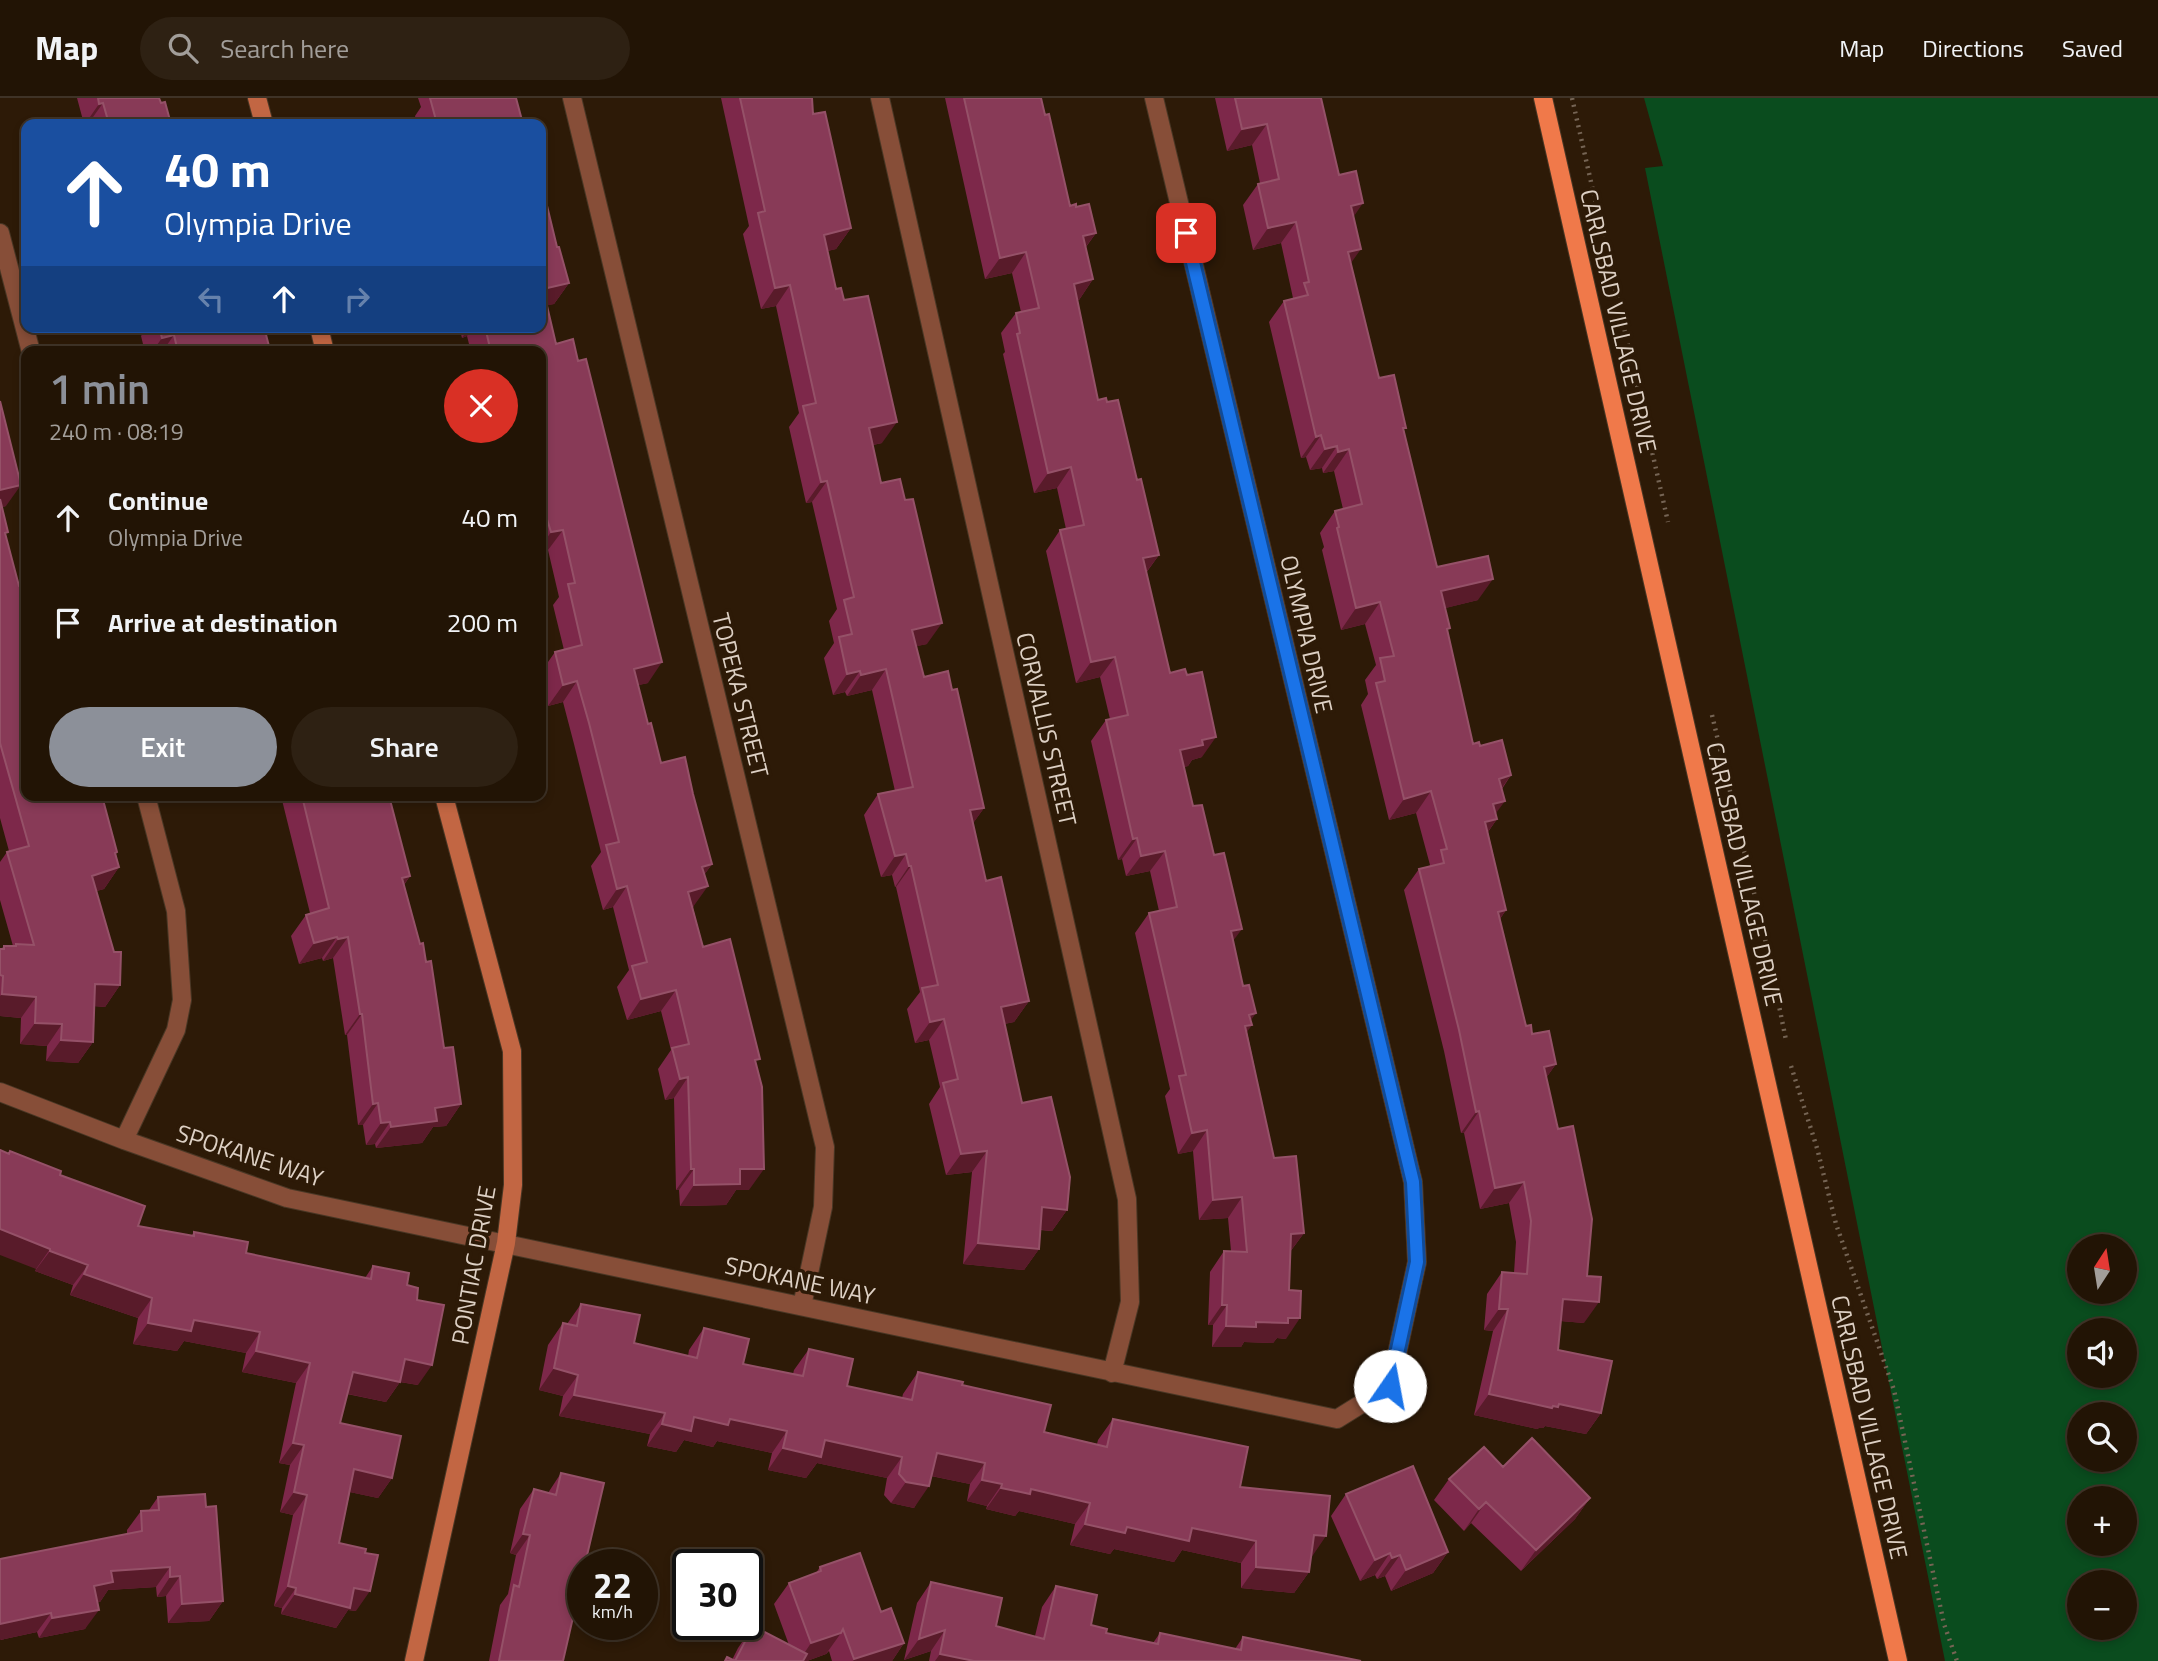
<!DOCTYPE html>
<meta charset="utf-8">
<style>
body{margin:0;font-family:"Titillium Web",sans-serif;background:#2e2113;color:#f1f3f6;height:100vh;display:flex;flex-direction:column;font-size:26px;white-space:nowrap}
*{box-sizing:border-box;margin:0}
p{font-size:23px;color:#a29e9a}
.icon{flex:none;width:38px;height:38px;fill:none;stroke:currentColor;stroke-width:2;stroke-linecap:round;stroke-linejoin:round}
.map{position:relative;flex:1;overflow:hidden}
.sheet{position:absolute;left:21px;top:248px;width:525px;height:455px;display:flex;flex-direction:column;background:#221405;border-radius:14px;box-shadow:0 4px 10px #0003,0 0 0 2px #3f3327}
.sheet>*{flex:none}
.guide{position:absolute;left:21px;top:21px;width:525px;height:214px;border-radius:14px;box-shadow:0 4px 10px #0003,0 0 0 2px #3f3327;background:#1a4fa0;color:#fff;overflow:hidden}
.needle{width:46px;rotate:12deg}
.buttons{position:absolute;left:2067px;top:1136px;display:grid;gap:14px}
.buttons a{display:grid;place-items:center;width:70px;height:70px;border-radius:50%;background:#221405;box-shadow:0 4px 10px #0003,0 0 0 2px #3f3327;font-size:35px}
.speed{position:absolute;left:567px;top:1451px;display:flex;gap:14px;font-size:35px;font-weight:700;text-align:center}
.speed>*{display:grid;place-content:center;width:91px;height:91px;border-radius:50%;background:#221405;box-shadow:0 4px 10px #0003,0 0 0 2px #3f3327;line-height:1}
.speed small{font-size:18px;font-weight:400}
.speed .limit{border:4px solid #111;border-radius:10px;background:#fff;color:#111}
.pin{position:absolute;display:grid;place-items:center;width:60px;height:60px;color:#fff;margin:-30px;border-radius:14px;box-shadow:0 4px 10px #0006}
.me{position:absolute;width:77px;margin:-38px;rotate:12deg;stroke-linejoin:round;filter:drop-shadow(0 0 5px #0008)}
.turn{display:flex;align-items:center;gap:24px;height:147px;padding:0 28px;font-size:32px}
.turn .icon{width:91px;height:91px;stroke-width:2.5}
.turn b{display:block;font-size:49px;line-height:60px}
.lanes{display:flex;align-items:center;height:66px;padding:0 28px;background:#0003;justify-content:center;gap:35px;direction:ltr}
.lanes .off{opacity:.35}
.round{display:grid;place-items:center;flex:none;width:74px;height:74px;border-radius:37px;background:#2e2113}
.summary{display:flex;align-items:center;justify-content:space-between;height:119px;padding:0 28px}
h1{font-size:42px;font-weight:600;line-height:52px;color:#8c9099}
.button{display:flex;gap:14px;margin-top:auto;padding:14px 28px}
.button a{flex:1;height:80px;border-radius:42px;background:#8c9099;color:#fff;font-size:28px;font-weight:600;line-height:80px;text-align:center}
.button a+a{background:#2e2113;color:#f1f3f6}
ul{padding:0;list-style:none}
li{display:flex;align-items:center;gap:21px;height:105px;padding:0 28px}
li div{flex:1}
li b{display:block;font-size:26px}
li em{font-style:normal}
header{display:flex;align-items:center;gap:42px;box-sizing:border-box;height:98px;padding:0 35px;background:#221405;border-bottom:2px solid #3f3327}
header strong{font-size:33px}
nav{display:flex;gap:38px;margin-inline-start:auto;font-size:24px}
.search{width:490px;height:63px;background:#2e2113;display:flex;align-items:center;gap:18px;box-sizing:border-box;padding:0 24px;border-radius:38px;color:#a29e9a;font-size:26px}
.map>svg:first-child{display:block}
</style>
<header>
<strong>Map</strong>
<div class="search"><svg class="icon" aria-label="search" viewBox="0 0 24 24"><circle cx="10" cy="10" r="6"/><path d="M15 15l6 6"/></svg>Search here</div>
<nav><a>Map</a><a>Directions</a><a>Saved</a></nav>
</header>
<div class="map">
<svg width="2158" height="1563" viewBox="0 0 2158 1563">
<rect width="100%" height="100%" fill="#2d1a07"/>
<path fill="#0a4c1e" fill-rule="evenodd" d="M 1644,0 L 2158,0 L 2158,1563 L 1945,1563 L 1645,70 L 1663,68 ZM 2079,1148 L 2124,1148 L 2124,1194 L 2079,1194 ZM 2079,1232 L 2124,1232 L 2124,1278 L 2079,1278 ZM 2079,1316 L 2124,1316 L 2124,1362 L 2079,1362 ZM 2079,1400 L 2124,1400 L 2124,1446 L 2079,1446 ZM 2079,1484 L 2124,1484 L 2124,1530 L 2079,1530 Z"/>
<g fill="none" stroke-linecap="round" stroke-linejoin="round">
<defs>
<path id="minor" d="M 572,0 L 825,1049 L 823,1109 L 802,1208
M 880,0 L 1127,1101 L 1130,1204 L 1112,1275
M 0,135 L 31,254
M 0,994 L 124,1042 L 287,1100 L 1337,1321 L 1390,1288 L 1417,1164 L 1413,1084 L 1154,0
M 124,1042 L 176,932 L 182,902 L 176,813 L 146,698"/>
<path id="secondary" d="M 257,0 L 264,26
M 319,229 L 325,254
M 414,1563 L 506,1145 L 513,1087 L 512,953 L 444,698"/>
<path id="primary" d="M 1543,0 L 1898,1563"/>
</defs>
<use href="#minor" stroke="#493725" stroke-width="20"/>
<use href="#secondary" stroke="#493725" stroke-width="20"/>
<use href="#primary" stroke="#493725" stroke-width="20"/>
<path stroke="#756454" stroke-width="4.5" stroke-dasharray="2 5" stroke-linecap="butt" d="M 1572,0 L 1668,424
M 1712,617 L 1768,854 L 1786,942
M 1791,968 L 1817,1050 L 1836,1126 L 1894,1292 L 1944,1526 L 1957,1563"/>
<use href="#minor" stroke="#874e38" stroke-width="18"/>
<use href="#secondary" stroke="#c26643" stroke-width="18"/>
<use href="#primary" stroke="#f0794a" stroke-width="18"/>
</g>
<path fill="#7d284a" d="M 77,0 L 159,0 L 161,5 L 171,26 L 84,26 Z
M 418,0 L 516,0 L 523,26 L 417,26 L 415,18 L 421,9 Z
M 721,0 L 812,0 L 813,16 L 851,130 L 836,151 L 827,153 L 836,191 L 882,345 L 873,347 L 881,385 L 927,546 L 916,548 L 924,579 L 984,710 L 973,725 L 986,783 L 1029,903 L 1014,924 L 1004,926 L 1022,1005 L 1067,1112 L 1052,1133 L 1040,1132 L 1039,1151 L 1024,1172 L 963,1166 L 972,1074 L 946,1077 L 929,1006 L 940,989 L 929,942 L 915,945 L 907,911 L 920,894 L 896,789 L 895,789 L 892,777 L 881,779 L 864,717 L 878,696 L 895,693 L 872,592 L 847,598 L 845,594 L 833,597 L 824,560 L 834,545 L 829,523 L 837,511 L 812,404 L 806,405 L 789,329 L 799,315 L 776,208 L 761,211 L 743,136 L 749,128 Z
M 945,0 L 1041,0 L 1070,108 L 1076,109 L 1096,135 L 1086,149 L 1093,181 L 1079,202 L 1077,202 L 1098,302 L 1107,304 L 1137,382 L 1159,457 L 1146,475 L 1170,575 L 1202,659 L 1192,662 L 1188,668 L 1184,669 L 1193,708 L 1233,843 L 1251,923 L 1247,934 L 1274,1060 L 1304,1135 L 1290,1154 L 1286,1241 L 1277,1240 L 1273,1245 L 1244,1244 L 1241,1249 L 1212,1249 L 1213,1227 L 1208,1227 L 1210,1174 L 1224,1153 L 1231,1153 L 1228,1120 L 1199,1122 L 1193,1053 L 1178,1056 L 1165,998 L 1170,991 L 1135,835 L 1149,815 L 1159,813 L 1150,773 L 1126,778 L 1122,761 L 1118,762 L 1091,643 L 1106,622 L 1110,621 L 1100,579 L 1076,585 L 1046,453 L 1060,432 L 1066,431 L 1057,390 L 1034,395 L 1003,256 L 1005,254 L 1001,235 L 1016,215 L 1021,214 L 1012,175 L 985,181 Z
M 1215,0 L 1321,0 L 1339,77 L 1353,119 L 1351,165 L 1379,280 L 1404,333 L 1437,469 L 1478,502 L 1445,510 L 1448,534 L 1473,646 L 1480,648 L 1511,677 L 1502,691 L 1496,716 L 1497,721 L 1488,734 L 1506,812 L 1500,821 L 1526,928 L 1556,966 L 1546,980 L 1584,1225 L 1561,1223 L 1558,1252 L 1601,1315 L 1586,1336 L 1545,1328 L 1543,1330 L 1539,1330 L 1537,1331 L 1474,1317 L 1493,1233 L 1484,1232 L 1487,1196 L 1502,1174 L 1514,1175 L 1516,1144 L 1509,1105 L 1480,1111 L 1464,1035 L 1461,1035 L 1444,953 L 1404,792 L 1419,771 L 1429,769 L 1430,767 L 1416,715 L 1389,722 L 1361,607 L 1368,596 L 1365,582 L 1376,567 L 1365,526 L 1341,532 L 1322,452 L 1324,449 L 1320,435 L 1335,413 L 1343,411 L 1334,373 L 1323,375 L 1322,370 L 1310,372 L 1306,359 L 1301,360 L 1269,224 L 1284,203 L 1293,200 L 1281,145 L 1253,152 L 1243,107 L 1258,86 L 1260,85 L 1252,47 L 1227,53 Z
M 541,85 L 557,149 L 569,185 L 554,206 L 547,207 L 556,246 L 648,585 L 638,587 L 648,626 L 661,665 L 693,696 L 712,766 L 704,777 L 693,810 L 703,849 L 756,966 L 749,1092 L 736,1092 L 726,1107 L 680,1108 L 679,1092 L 676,1092 L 674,1000 L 665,1002 L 658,971 L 671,952 L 661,913 L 627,922 L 617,889 L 629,872 L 613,809 L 603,812 L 591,768 L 601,754 L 574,646 L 563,604 L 548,608 L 541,578 L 541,574 L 555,554 L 564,552 L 553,507 L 559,499 L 548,452 L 541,454 L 541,254 L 471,254 L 467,238 L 462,240 L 459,229 L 541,229 Z
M 147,229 L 264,229 L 270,252 L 269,254 L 145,254 L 141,238 Z
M 0,303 L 6,408 L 2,409 L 6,438 L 26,698 L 117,754 L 116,756 L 119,769 L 104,791 L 96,793 L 120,887 L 105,909 L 94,908 L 93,944 L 78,965 L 46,963 L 47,948 L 20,946 L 21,920 L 0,918 L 0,851 L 1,851 L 4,848 L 13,848 L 0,802 L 0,764 L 7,754 L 9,753 L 0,720 Z
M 281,698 L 389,698 L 410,778 L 404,787 L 420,846 L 426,864 L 444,950 L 461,1006 L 446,1028 L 433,1029 L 422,1045 L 376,1050 L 375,1046 L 366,1047 L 363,1027 L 358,1027 L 347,937 L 345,937 L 333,860 L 323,863 L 322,860 L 299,866 L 291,838 L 306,817 L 310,815 Z
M 10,1053 L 60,1077 L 138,1128 L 191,1138 L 194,1134 L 246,1155 L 365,1180 L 373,1168 L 407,1187 L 417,1202 L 418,1287 L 400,1284 L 386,1304 L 347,1296 L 340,1325 L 392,1380 L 378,1400 L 350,1394 L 339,1445 L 356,1513 L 348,1512 L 336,1530 L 281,1516 L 282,1510 L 274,1508 L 293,1417 L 280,1414 L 290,1367 L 279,1365 L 296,1285 L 242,1274 L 246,1255 L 184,1243 L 177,1253 L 133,1246 L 138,1220 L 70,1197 L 73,1187 L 35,1173 L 36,1171 L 8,1055 Z
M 581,1206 L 634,1245 L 688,1258 L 689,1252 L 704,1230 L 743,1266 L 793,1276 L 794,1272 L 809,1251 L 847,1288 L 902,1300 L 903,1296 L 918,1274 L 962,1287 L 1044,1334 L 1097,1346 L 1098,1342 L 1113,1321 L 1240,1389 L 1311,1460 L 1309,1474 L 1294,1495 L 1241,1490 L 1241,1465 L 1182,1452 L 1174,1464 L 1114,1451 L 1110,1456 L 1070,1447 L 1075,1426 L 1019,1413 L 1015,1418 L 986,1411 L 987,1408 L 967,1403 L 970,1386 L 931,1378 L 914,1410 L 891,1405 L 884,1397 L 887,1380 L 817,1365 L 806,1380 L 768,1372 L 772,1355 L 717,1343 L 713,1349 L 684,1342 L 676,1354 L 647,1348 L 650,1336 L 559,1318 L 563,1298 L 539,1292 L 548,1247 L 563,1225 L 567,1226 Z
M 1503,1369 L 1590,1400 L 1575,1421 L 1521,1473 L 1471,1425 L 1464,1433 L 1434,1402 L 1449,1381 Z
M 561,1375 L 563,1563 L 489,1563 L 500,1507 L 508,1496 L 516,1457 L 510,1455 L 520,1411 L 534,1391 L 548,1395 Z
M 1346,1396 L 1448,1454 L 1433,1475 L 1391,1493 L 1385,1478 L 1377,1481 L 1375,1477 L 1360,1483 L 1331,1418 Z
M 158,1399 L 206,1409 L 223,1503 L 209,1523 L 168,1525 L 166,1498 L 157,1499 L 156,1489 L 108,1492 L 100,1504 L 97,1504 L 85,1531 L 39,1540 L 37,1534 L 0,1542 L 127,1436 L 127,1432 L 141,1413 L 149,1412 Z
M 820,1469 L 881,1514 L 904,1545 L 892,1563 L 832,1563 L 829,1553 L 826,1556 L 807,1563 L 724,1563 L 727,1559 L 732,1562 L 738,1550 L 753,1528 L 789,1547 L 774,1506 L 789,1485 L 816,1475 Z
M 931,1484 L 996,1528 L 1035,1538 L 1042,1509 L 1056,1488 L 1091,1527 L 1106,1535 L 1153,1545 L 1160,1535 L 1235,1551 L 1243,1539 L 1361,1563 L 929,1563 L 931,1553 L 904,1562 L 917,1505 Z"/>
<path fill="#591b2a" d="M 103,5 L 88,26 L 85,26 L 99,6 Z
M 1267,26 L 1252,47 L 1227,53 L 1242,31 Z
M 1363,105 L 1348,127 L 1351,108 Z
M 1296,124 L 1281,145 L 1253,152 L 1268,130 Z
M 851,130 L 836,151 L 809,158 L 824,137 Z
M 1096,135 L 1081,155 L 1083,138 Z
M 1361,151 L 1346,172 L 1348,154 Z
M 1026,154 L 1012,175 L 985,181 L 1000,160 Z
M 1093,181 L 1079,202 L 1059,206 L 1074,186 Z
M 569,185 L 554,206 L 541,209 L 543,191 Z
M 790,187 L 776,208 L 761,211 L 775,190 Z
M 469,229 L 474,229 L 467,238 L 462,240 Z
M 174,237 L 162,254 L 152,254 L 162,240 Z
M 897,324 L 882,345 L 854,351 L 869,330 Z
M 1321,337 L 1306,359 L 1301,360 L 1316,339 Z
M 1337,348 L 1322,370 L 1310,372 L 1325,351 Z
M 1349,351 L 1334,373 L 1323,375 L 1338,354 Z
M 1071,369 L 1057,390 L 1034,395 L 1048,375 Z
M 827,383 L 812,404 L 806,405 L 821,384 Z
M 21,387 L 6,408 L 0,410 L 0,392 Z
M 563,432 L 548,452 L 541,454 L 541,449 L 551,434 Z
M 1159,457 L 1144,477 L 1143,460 Z
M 1493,481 L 1478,502 L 1426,515 L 1441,493 Z
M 1380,504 L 1365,526 L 1341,532 L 1356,510 Z
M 942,525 L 927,546 L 897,553 L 912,532 Z
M 1115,559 L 1100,579 L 1076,585 L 1091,564 Z
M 662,564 L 648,585 L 619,592 L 634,571 Z
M 886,571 L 872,592 L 847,598 L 861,577 Z
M 860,573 L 845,594 L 833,597 L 847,576 Z
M 577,583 L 563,604 L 548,608 L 563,587 Z
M 1216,639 L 1202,659 L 1192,662 L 1188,668 L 1166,673 L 1180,652 L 1202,642 Z
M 1511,677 L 1496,698 L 1499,681 Z
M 1431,693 L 1416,715 L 1389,722 L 1404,701 Z
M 1505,703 L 1491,722 L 1497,721 L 1482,742 L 1470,745 L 1493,706 Z
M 984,710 L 969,731 L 970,712 Z
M 1137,740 L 1122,761 L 1118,762 L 1133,741 Z
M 1165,753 L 1150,773 L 1126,778 L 1141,758 Z
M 117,754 L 103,774 L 119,769 L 104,791 L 77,799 L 92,778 Z
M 906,756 L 892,777 L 881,779 L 895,758 Z
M 712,766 L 697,787 L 702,769 Z
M 909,768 L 911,768 L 896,789 L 895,789 Z
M 410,778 L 395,799 L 402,780 Z
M 627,788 L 613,809 L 603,812 L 617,791 Z
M 708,788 L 693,809 L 688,794 Z
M 1506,812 L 1491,834 L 1498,814 Z
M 1242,831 L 1227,851 L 1231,833 Z
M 337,839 L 322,860 L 299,866 L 314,845 Z
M 348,839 L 333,860 L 323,863 L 338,841 Z
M 95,886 L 120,887 L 105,909 L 80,907 Z
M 676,892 L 661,913 L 627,922 L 641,901 Z
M 2,896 L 36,899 L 21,920 L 0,918 L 0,898 Z
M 1029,903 L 1014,924 L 986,930 L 1001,909 Z
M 1256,915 L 1247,928 L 1252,927 L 1237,948 L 1249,917 Z
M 360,916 L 362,916 L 347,937 L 345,937 Z
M 944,921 L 929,942 L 915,945 L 930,924 Z
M 35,925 L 62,926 L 47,948 L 20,946 Z
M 61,942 L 93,944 L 78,965 L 46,963 Z
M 1556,966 L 1541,987 L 1544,969 Z
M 688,979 L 674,1000 L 665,1002 L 680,981 Z
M 378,1005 L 363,1027 L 358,1027 L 373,1006 Z
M 461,1006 L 446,1028 L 433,1029 L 422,1045 L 376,1050 L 391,1029 L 435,1010 Z
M 1479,1013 L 1464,1035 L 1461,1035 L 1476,1014 Z
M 390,1024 L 375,1046 L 366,1047 L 381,1025 Z
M 1207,1032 L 1193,1053 L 1178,1056 L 1192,1035 Z
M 987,1053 L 972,1074 L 946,1077 L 961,1056 Z
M 691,1071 L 694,1071 L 679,1092 L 676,1092 Z
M 740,1071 L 764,1071 L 749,1092 L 736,1092 L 726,1107 L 680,1108 L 694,1087 Z
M 1524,1084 L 1509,1105 L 1480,1111 L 1495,1090 Z
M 1242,1099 L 1228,1120 L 1199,1122 L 1213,1102 Z
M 1042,1109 L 1067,1112 L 1052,1133 L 1028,1130 Z
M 0,1131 L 50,1151 L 36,1171 L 0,1157 Z
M 1304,1135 L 1289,1155 L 1291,1136 Z
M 978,1145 L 1039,1151 L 1024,1172 L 963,1166 Z
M 50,1153 L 88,1167 L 73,1187 L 35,1173 Z
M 84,1176 L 152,1200 L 138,1220 L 70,1197 Z
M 1563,1201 L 1599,1204 L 1584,1225 L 1548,1222 Z
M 1222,1207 L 1227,1207 L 1213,1227 L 1208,1227 Z
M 1499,1211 L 1508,1211 L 1493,1233 L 1484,1232 Z
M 1288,1220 L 1300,1220 L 1286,1241 L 1277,1240 L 1273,1245 L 1244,1244 L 1241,1249 L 1212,1249 L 1226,1228 Z
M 194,1222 L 260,1234 L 246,1255 L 184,1243 L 177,1253 L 133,1246 L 148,1225 Z
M 256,1253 L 310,1265 L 296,1285 L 242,1274 Z
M 405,1261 L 432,1267 L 418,1287 L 400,1284 L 386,1304 L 339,1294 L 353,1274 Z
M 554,1270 L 578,1277 L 563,1298 L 539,1292 Z
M 1489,1296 L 1553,1308 L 1559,1306 L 1601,1315 L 1586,1336 L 1545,1328 L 1543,1330 L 1539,1330 L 1537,1331 L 1474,1317 Z
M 574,1297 L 665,1315 L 650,1336 L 559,1318 Z
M 694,1319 L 730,1321 L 787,1333 L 772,1355 L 717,1343 L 713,1349 L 684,1342 L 676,1354 L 647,1348 L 662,1326 Z
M 825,1342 L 902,1359 L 887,1380 L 817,1365 L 806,1380 L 768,1372 L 783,1350 Z
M 293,1345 L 304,1347 L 290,1367 L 279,1365 Z
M 937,1355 L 985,1365 L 970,1386 L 922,1376 Z
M 354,1371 L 392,1380 L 378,1400 L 340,1392 Z
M 982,1382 L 1002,1386 L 987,1408 L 967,1403 Z
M 906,1384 L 929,1388 L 914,1410 L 891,1405 Z
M 1001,1390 L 1031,1391 L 1090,1405 L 1075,1426 L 1019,1413 L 1015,1418 L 986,1411 Z
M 294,1394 L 307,1397 L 293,1417 L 280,1414 Z
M 1590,1400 L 1575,1421 L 1521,1473 L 1536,1452 Z
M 1486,1404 L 1471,1425 L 1464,1433 L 1479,1411 Z
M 1085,1426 L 1127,1429 L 1192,1430 L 1256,1443 L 1241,1465 L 1182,1452 L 1174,1464 L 1114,1451 L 1110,1456 L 1070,1447 Z
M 523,1436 L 530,1437 L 516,1457 L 510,1455 Z
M 1314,1437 L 1326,1438 L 1311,1460 Z
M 1448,1454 L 1433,1475 L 1391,1493 L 1406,1472 Z
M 1390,1455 L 1375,1477 L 1360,1483 L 1375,1462 Z
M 1400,1457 L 1385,1478 L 1377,1481 L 1392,1460 Z
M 170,1469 L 156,1489 L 108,1492 L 100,1504 L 80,1507 L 94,1488 L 111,1473 Z
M 1256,1469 L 1309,1474 L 1294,1495 L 1241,1490 Z
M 180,1478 L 166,1498 L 157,1499 L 170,1479 Z
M 288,1488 L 296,1490 L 282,1510 L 274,1508 Z
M 354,1490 L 370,1493 L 356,1513 L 348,1512 L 336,1530 L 281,1516 L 295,1496 Z
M 223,1503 L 209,1523 L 168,1525 L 182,1506 Z
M 99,1512 L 85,1531 L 39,1540 L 52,1520 Z
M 51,1515 L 37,1534 L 0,1542 L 0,1526 Z
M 945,1532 L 931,1553 L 904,1562 L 919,1541 Z
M 841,1535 L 826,1556 L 807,1563 L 799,1563 L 811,1545 Z
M 904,1545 L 892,1563 L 853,1563 L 854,1561 Z
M 940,1556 L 974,1563 L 935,1563 Z"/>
<path fill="#883a57" stroke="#955168" stroke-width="2" d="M 98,0 L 159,0 L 161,5 L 165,4 L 171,26 L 109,26 L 103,5 L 99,6 Z
M 430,0 L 516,0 L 523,26 L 437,26 Z
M 740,0 L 812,0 L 813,16 L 825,14 L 851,130 L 824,137 L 836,191 L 841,190 L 844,202 L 868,198 L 897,324 L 869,330 L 881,385 L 900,381 L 905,402 L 913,401 L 942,525 L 912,532 L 924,579 L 948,573 L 952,592 L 957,591 L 984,710 L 970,712 L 986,783 L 1001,779 L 1029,903 L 1001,909 L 1022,1005 L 1051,999 L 1070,1079 L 1067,1112 L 1042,1109 L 1039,1151 L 978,1145 L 987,1053 L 961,1056 L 943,985 L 958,981 L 944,921 L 930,924 L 922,890 L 938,887 L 911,768 L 909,768 L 906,756 L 895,758 L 878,696 L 913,689 L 886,571 L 861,577 L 860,573 L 847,576 L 839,539 L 852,536 L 844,502 L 854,499 L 827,383 L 821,384 L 803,308 L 816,305 L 790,187 L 775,190 L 758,115 L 765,113 Z
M 964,0 L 1041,0 L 1045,17 L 1049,16 L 1070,108 L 1076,106 L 1076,109 L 1089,106 L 1096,135 L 1083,138 L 1093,181 L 1074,186 L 1098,302 L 1106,300 L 1107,304 L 1118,302 L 1137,382 L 1141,381 L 1159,457 L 1143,460 L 1170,575 L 1185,571 L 1187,577 L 1202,574 L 1216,639 L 1202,642 L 1203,647 L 1180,652 L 1193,708 L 1202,707 L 1214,757 L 1224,755 L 1242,831 L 1231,833 L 1243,888 L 1249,887 L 1256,915 L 1249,917 L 1252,927 L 1245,928 L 1274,1060 L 1296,1058 L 1304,1135 L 1291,1136 L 1289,1192 L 1301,1193 L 1300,1220 L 1288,1220 L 1288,1225 L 1256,1224 L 1256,1229 L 1226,1228 L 1227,1207 L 1222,1207 L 1224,1153 L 1247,1154 L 1242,1099 L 1213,1102 L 1207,1032 L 1192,1035 L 1179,978 L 1186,977 L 1149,815 L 1177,809 L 1165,753 L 1141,758 L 1137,740 L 1133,741 L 1106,622 L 1128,617 L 1115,559 L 1091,564 L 1060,432 L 1084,427 L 1071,369 L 1048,375 L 1017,236 L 1020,235 L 1016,215 L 1039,210 L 1026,154 L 1000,160 Z
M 1235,0 L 1321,0 L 1339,77 L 1356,73 L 1363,105 L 1351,108 L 1361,151 L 1348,154 L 1379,280 L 1394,277 L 1406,330 L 1403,330 L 1437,469 L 1488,458 L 1493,481 L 1441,493 L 1450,530 L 1447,531 L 1473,646 L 1479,644 L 1480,648 L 1502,642 L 1511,677 L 1499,681 L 1505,703 L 1493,706 L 1497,721 L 1485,724 L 1506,812 L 1498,814 L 1526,928 L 1531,927 L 1532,936 L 1549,933 L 1556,966 L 1544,969 L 1558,1031 L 1573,1028 L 1592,1121 L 1587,1178 L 1601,1179 L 1599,1204 L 1563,1201 L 1558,1252 L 1612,1263 L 1601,1315 L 1559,1306 L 1558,1309 L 1553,1308 L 1552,1310 L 1489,1296 L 1508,1211 L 1499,1211 L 1502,1174 L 1527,1176 L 1531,1123 L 1524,1084 L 1495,1090 L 1479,1013 L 1476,1014 L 1459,932 L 1419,771 L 1444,765 L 1441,752 L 1447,751 L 1431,693 L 1404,701 L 1376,585 L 1385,583 L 1380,560 L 1394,558 L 1380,504 L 1356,510 L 1337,430 L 1339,429 L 1335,413 L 1362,406 L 1349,351 L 1338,354 L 1337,348 L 1325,351 L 1321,337 L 1316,339 L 1284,203 L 1308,197 L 1304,185 L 1309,184 L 1296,124 L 1268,130 L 1258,86 L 1279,81 L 1267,26 L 1242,31 Z
M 541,83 L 557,149 L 559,149 L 569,185 L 543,191 L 556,246 L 573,241 L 578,263 L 586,261 L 662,564 L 634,571 L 648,626 L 651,625 L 661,665 L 685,659 L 693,696 L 712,766 L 702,769 L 708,788 L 688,794 L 703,849 L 730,841 L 760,961 L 755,962 L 762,989 L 764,1071 L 740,1071 L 740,1086 L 694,1087 L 694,1071 L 691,1071 L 688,979 L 680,981 L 672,950 L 689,946 L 676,892 L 641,901 L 632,868 L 647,864 L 627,788 L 617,791 L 606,747 L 619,744 L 589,625 L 577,583 L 563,587 L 555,554 L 582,547 L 568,486 L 575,485 L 563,432 L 551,434 L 546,418 L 541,419 L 541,254 L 491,254 L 485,229 L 541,229 Z
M 159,229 L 264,229 L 270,252 L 266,254 L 178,254 L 174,237 L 162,240 Z
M 0,303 L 21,387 L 0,392 Z
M 0,401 L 8,434 L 5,435 L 19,488 L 26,487 L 26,698 L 102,698 L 117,754 L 115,755 L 119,769 L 92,778 L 114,854 L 121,854 L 120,887 L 95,886 L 93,944 L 61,942 L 62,926 L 35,925 L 36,899 L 2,896 L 3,878 L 0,877 L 0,851 L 4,851 L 4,848 L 16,848 L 16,846 L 34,847 L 7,754 L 29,748 L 0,645 Z
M 302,698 L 389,698 L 410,778 L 402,780 L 420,846 L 423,845 L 426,864 L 431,863 L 444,950 L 453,949 L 461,1006 L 435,1010 L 437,1023 L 391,1029 L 390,1024 L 381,1025 L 378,1005 L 373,1006 L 362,916 L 360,916 L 348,839 L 338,841 L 337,839 L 314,845 L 306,817 L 329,810 Z
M 0,1052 L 9,1056 L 10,1053 L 61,1073 L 60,1077 L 145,1108 L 138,1128 L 194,1138 L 194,1134 L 248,1144 L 246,1155 L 371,1181 L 373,1168 L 409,1175 L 407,1187 L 418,1190 L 417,1202 L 444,1207 L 432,1267 L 405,1261 L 400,1284 L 353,1274 L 340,1325 L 401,1338 L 392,1380 L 354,1371 L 339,1445 L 366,1451 L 365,1455 L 378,1457 L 370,1493 L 354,1490 L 350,1510 L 295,1496 L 296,1490 L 288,1488 L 307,1397 L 294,1394 L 304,1347 L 293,1345 L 310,1265 L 256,1253 L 260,1234 L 194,1222 L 191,1233 L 148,1225 L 152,1200 L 84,1176 L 88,1167 L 50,1153 L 50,1151 L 0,1131 Z
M 581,1206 L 640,1217 L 634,1245 L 697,1260 L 704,1230 L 749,1241 L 743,1266 L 803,1278 L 809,1251 L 853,1261 L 847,1288 L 912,1302 L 918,1274 L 963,1284 L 962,1287 L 1051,1307 L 1044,1334 L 1107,1349 L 1113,1321 L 1248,1349 L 1240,1389 L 1330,1398 L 1326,1438 L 1314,1437 L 1309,1474 L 1256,1469 L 1256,1443 L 1192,1430 L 1189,1443 L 1127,1429 L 1125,1435 L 1085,1426 L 1090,1405 L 1031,1391 L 1030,1396 L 1001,1390 L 1002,1386 L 982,1382 L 985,1365 L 937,1355 L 929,1388 L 906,1384 L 899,1376 L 902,1359 L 825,1342 L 821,1359 L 783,1350 L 787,1333 L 730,1321 L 728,1327 L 694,1319 L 691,1333 L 662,1326 L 665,1315 L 574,1297 L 578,1277 L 554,1270 L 563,1225 L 577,1228 Z
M 1532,1340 L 1590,1400 L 1536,1452 L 1486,1404 L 1479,1411 L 1449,1381 L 1484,1349 L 1503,1369 Z
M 1413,1368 L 1448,1454 L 1406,1472 L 1400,1457 L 1392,1460 L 1390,1455 L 1375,1462 L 1346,1396 Z
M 561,1375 L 604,1385 L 585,1466 L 583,1466 L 583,1476 L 563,1563 L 499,1563 L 514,1487 L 519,1489 L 530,1437 L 523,1436 L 534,1391 L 556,1397 Z
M 205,1396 L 206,1409 L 216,1408 L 223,1503 L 182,1506 L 180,1478 L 170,1479 L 170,1469 L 111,1473 L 113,1484 L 94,1488 L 99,1512 L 52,1520 L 51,1515 L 0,1526 L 0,1461 L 142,1433 L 141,1413 L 159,1412 L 158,1399 Z
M 860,1455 L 881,1514 L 891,1510 L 904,1545 L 854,1561 L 843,1531 L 841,1535 L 811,1545 L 789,1485 L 821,1473 L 820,1469 Z
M 931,1484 L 1002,1500 L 996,1528 L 1044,1541 L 1056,1488 L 1097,1497 L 1091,1527 L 1107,1531 L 1106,1535 L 1158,1546 L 1160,1535 L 1241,1552 L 1243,1539 L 1361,1563 L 974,1563 L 940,1556 L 945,1532 L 919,1541 Z
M 753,1528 L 807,1556 L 803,1563 L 735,1563 Z
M 727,1559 L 735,1563 L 725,1563 Z"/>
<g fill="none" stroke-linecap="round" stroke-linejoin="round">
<defs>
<path id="route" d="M 1186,135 L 1413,1084 L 1417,1164 L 1390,1288"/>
</defs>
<use href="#route" stroke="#114b97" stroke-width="18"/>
<use href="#route" stroke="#1a73e8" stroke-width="12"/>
</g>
<g text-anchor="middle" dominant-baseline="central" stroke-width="7" stroke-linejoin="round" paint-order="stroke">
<g font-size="24" fill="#ddd0c4" stroke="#2d1a07">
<text transform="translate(1619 223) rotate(77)">CARLSBAD VILLAGE DRIVE</text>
<text transform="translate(1307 536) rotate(77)">OLYMPIA DRIVE</text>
<text transform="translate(741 597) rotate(76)">TOPEKA STREET</text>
<text transform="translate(1047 631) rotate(77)">CORVALLIS STREET</text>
<text transform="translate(1745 776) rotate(77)">CARLSBAD VILLAGE DRIVE</text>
<text transform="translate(250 1057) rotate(18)">SPOKANE WAY</text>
<text transform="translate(473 1167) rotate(-80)">PONTIAC DRIVE</text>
<text transform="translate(800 1182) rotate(12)">SPOKANE WAY</text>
<text transform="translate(1870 1329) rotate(77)">CARLSBAD VILLAGE DRIVE</text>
</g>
</g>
</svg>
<div class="buttons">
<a><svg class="needle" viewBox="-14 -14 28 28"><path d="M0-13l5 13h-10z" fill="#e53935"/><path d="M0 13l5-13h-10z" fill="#a29e9a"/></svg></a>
<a><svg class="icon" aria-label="sound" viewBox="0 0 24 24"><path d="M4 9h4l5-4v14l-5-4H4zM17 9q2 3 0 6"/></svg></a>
<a><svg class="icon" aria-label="search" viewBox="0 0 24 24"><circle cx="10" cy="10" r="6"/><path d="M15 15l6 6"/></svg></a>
<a>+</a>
<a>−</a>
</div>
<div class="speed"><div>22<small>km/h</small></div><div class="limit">30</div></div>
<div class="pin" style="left:1186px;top:135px;background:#d93025"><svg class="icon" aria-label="arrive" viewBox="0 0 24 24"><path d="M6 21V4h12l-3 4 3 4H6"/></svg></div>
<svg class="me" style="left:1390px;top:1288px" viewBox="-20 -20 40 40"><circle r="19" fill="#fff"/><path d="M0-13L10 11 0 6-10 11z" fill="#1a73e8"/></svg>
<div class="guide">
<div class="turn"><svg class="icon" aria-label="ahead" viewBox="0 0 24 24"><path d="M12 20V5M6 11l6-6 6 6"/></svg><div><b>40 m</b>Olympia Drive</div></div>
<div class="lanes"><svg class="icon off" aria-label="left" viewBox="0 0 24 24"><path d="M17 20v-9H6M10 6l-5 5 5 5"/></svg><svg class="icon" aria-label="ahead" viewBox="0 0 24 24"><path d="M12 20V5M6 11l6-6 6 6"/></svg><svg class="icon off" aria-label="right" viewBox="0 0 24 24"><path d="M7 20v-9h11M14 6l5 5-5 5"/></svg></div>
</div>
<section class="sheet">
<div class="summary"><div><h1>1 min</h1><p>240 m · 08:19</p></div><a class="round" style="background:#d93025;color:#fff"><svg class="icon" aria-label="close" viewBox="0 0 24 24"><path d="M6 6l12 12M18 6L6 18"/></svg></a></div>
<ul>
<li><svg class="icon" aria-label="ahead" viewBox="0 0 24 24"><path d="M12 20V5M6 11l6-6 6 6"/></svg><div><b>Continue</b><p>Olympia Drive</p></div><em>40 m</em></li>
<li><svg class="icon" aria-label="arrive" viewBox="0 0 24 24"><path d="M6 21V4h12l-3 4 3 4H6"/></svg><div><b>Arrive at destination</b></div><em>200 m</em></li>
</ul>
<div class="button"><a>Exit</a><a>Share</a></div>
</section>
</div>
